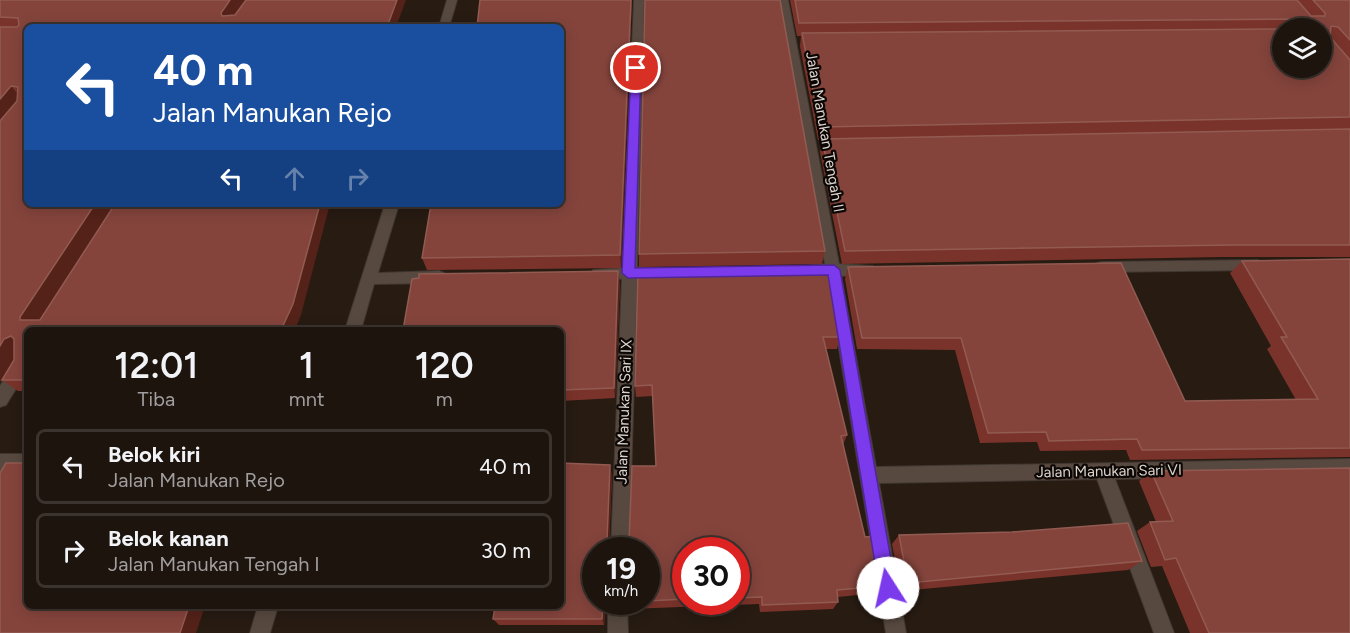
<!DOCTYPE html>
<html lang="id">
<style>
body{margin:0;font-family:Figtree,sans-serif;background:#2a211c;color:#f1f3f6;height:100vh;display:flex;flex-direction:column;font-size:22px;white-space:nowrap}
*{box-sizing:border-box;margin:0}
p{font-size:20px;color:#a09e9e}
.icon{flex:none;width:33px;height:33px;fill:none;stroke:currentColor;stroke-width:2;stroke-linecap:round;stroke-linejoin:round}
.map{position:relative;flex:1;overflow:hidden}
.sheet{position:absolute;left:24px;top:327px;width:540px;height:282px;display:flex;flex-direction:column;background:#1d140e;border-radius:9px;box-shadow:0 3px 15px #0003,0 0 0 2px #3b332e}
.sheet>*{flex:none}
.hud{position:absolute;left:24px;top:24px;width:540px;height:183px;border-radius:9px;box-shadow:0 3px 15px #0003,0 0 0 2px #3b332e;background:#1a4fa0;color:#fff;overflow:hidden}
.controls{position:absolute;left:1272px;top:18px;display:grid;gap:12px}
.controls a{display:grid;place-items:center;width:60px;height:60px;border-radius:50%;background:#1d140e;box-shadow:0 3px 15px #0003,0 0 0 2px #3b332e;font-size:30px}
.speed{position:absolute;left:582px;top:537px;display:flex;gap:12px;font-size:30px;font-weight:700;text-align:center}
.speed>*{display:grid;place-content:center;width:78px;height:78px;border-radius:50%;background:#1d140e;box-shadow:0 3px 15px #0003,0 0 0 2px #3b332e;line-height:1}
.speed small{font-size:15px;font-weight:400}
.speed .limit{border:9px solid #d22;background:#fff;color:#111}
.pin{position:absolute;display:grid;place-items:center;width:51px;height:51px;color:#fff;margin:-26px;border:3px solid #fff;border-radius:50%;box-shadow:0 2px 6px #0007}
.me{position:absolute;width:66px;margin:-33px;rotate:350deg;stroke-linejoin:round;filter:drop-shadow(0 0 4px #0008)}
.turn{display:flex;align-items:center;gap:21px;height:126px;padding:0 30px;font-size:27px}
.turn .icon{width:78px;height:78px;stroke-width:2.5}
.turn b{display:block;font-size:42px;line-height:51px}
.lanes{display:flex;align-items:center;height:57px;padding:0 30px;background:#0003;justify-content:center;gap:30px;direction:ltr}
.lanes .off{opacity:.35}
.eta{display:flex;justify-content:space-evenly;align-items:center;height:102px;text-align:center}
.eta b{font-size:36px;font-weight:600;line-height:42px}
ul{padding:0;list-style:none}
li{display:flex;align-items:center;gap:18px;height:75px;margin:0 12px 9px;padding:0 18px;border:3px solid #3b332e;border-radius:9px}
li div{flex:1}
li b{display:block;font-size:22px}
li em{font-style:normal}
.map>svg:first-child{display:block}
</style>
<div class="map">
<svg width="1350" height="633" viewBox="0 0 1350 633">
<rect width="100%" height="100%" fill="#271b12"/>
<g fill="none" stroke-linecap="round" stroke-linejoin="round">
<defs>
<path id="minor" d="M 447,0 L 457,0 L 449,27 L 439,27 Z
M 634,0 L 644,0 L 637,267 L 663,268 L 665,272 L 663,276 L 637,278 L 629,550 L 611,550 L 622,279 L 593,278 L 591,274 L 593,270 L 623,268 Z
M 778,0 L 788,0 L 839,264 L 873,266 L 875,270 L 873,274 L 841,276 L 876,467 L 1350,459 L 1350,475 L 1115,479 L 1174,633 L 1154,633 L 1097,479 L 879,483 L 906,633 L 886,633 L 827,276 L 806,274 L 804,270 L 806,266 L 825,264 Z
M 385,204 L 399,204 L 378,273 L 439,271 L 444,273 L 446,277 L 444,281 L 439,283 L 374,284 L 361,330 L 345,330 Z
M 1258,260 L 1265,265 L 1258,270 L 1102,272 L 1097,271 L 1095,267 L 1097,263 L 1102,262 Z
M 27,350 L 27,371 L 6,405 L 0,407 L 0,386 L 21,352 Z
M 0,454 L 27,454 L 27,470 L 0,470 Z
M 608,602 L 627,602 L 628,633 L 608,633 Z
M 258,606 L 278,606 L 270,633 L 250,633 Z"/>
</defs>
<use href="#minor" stroke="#403732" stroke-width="2"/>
<use href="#minor" fill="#57493f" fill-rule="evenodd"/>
</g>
<path fill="#79332a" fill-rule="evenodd" d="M 0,0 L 245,0 L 27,204 L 114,204 L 45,311 L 301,315 L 27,330 L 27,391 L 18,391 L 2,380 L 14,359 L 0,382 Z
M 480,0 L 632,0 L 621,268 L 427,270 L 422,258 L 561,204 Z
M 790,0 L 1350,0 L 1350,257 L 1221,257 L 842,264 L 820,152 L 822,140 L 818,140 L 800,46 L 801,36 L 797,36 ZM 1282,28 L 1322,28 L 1282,68 Z
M 825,251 L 822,264 L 639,267 L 639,254 Z
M 1350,259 L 1350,457 L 1130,460 L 1126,450 L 1040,451 L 1037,442 L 980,443 L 955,350 L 857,349 L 845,279 L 848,267 L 1185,401 L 1296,400 L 1267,349 L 1271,346 L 1230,273 L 1242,261 Z
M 638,269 L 840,337 L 837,349 L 826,349 L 847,435 L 843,445 L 865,537 L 883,586 L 877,593 L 838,597 L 838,602 L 833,609 L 760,612 L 759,604 L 629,609 L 627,602 L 646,602 L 646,550 L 596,602 L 606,602 L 604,625 L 499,625 L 493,619 L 612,475 L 609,544 L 629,543 L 656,466 L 653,396 L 636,397 L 635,386 ZM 686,550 L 736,550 L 736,602 L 686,602 Z
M 620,283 L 615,398 L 561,401 L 561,330 Z
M 1151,471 L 1350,633 L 1190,633 L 1162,566 L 1151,567 L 1137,531 L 1150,522 L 1156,522 L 1139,481 Z
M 899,535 L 1142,561 L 1128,570 L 901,591 L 892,544 Z"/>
<path fill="#542219" d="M 230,0 L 245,0 L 228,26 L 222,16 L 221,13 Z
M 397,0 L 406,0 L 396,27 L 387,27 Z
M 631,0 L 632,0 L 621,268 L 620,255 Z
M 11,86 L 22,99 L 0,126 L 0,99 Z
M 95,204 L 114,204 L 34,329 L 20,320 L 20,317 Z
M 320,204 L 330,204 L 301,315 L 295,330 L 281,330 Z
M 618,271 L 620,283 L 615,398 L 614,388 Z
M 11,336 L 26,348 L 19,351 L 0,382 L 0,346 L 4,339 Z
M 610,465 L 612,475 L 609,550 L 607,541 Z
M 603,602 L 606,602 L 604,625 L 602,619 Z
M 189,606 L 205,606 L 196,633 L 180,633 Z"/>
<path fill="#84443c" stroke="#925b52" stroke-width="1.5" d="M 0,0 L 230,0 L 221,13 L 222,16 L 235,15 L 246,0 L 397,0 L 387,27 L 27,27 L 27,204 L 95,204 L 20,317 L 20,320 L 40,320 L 115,204 L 320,204 L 293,304 L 281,330 L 27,330 L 27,380 L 2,380 L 14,360 L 14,339 L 11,336 L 4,339 L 0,346 L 0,121 L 17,101 L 18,87 L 11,86 L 0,99 L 0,27 L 17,27 L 19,25 L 18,18 L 0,17 Z
M 480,0 L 631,0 L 620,255 L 422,258 L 431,204 L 561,204 L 561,27 L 477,27 Z
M 645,0 L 780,0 L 825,251 L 639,254 Z
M 795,0 L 1297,0 L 1311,16 L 1325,16 L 1325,13 L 1313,0 L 1350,0 L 1350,40 L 1338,27 L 1331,26 L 1330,37 L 1350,60 L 1350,117 L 820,127 L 802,33 L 1282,29 L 1282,68 L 1322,68 L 1322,28 L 1293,28 L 1294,27 L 1293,19 L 799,23 Z
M 1350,129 L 1350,245 L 1232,245 L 845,251 L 822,139 Z
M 1350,259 L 1350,448 L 1142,450 L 1137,439 L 1049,441 L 1046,432 L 988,433 L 961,338 L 862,338 L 848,267 L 1121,263 L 1185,401 L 1318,399 L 1281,337 L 1287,337 L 1242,261 Z
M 828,267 L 840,337 L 823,337 L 847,435 L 841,436 L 865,537 L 875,536 L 883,586 L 837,590 L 838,602 L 762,605 L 762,597 L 736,598 L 736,550 L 686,550 L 686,599 L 646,601 L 646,550 L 596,550 L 596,602 L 603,602 L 602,619 L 493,619 L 495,606 L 561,606 L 561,463 L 610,465 L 607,541 L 609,544 L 629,543 L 632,466 L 656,466 L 652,385 L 635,386 L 638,269 Z
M 618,271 L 614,388 L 561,390 L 561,330 L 403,330 L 412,279 L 419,278 L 419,274 Z
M 6,463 L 27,463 L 27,606 L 189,606 L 180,633 L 0,633 L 0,473 Z
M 1350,468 L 1350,633 L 1209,633 L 1176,558 L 1165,560 L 1150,522 L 1173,521 L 1151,471 Z
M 1128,523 L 1142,561 L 908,583 L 899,535 L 1012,532 Z"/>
<path fill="#7c3aed" stroke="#51269a" stroke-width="1.5" d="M 636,65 L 641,68 L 635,268 L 834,265 L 840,270 L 896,588 L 894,594 L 888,597 L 882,594 L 879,588 L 828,275 L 628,278 L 622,273 L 631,68 Z"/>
<g text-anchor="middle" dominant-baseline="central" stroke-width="4.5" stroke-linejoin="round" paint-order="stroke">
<g font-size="15" fill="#dbd3cd" stroke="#0c0704">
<text transform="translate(825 132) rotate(80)">Jalan Manukan Tengah II</text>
<text transform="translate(624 412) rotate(-88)">Jalan Manukan Sari IX</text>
<text transform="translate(1109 471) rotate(-1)">Jalan Manukan Sari VI</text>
</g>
</g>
</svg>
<div class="controls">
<a><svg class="icon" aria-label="layers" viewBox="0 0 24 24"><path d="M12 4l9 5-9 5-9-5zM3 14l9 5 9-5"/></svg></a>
</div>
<div class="speed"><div>19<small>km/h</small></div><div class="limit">30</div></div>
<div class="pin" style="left:636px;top:68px;background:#d93025"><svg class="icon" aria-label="arrive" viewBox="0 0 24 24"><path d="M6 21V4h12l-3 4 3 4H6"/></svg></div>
<svg class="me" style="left:888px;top:588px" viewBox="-20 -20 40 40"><circle r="19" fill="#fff"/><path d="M0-13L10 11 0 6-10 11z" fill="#7c3aed"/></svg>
<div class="hud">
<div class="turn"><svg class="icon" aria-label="left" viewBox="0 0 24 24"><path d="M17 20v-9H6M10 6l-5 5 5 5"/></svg><div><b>40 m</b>Jalan Manukan Rejo</div></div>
<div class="lanes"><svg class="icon" aria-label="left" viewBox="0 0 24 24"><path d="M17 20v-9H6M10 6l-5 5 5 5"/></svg><svg class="icon off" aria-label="ahead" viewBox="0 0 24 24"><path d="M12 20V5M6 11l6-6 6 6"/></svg><svg class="icon off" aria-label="right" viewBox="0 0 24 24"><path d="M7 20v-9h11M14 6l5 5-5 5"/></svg></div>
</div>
<section class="sheet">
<div class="eta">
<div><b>12:01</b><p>Tiba</p></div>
<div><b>1</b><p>mnt</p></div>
<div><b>120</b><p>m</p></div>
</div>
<ul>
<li><svg class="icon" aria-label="left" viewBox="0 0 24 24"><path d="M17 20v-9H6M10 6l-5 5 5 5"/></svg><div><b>Belok kiri</b><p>Jalan Manukan Rejo</p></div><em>40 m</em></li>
<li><svg class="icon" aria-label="right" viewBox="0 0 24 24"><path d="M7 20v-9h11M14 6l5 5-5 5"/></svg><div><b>Belok kanan</b><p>Jalan Manukan Tengah I</p></div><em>30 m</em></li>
</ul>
</section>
</div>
